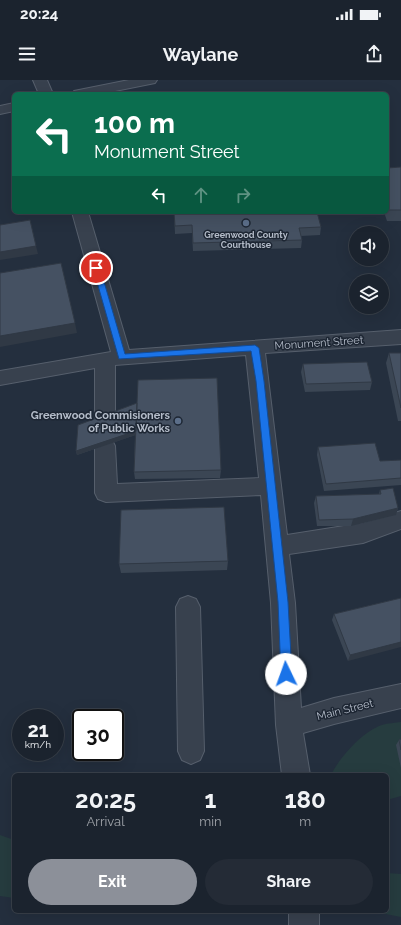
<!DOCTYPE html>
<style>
body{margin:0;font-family:Raleway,sans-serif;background:#242b36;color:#f1f3f6;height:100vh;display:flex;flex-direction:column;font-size:15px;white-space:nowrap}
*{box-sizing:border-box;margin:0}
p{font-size:13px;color:#a0a4aa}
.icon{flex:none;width:22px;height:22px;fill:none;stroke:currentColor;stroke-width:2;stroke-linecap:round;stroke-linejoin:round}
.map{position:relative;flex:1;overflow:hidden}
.details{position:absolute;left:12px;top:693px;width:377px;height:140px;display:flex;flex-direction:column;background:#1b232e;border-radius:6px;box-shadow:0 4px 16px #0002,0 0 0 1px #39404a}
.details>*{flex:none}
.banner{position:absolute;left:12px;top:12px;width:377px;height:122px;border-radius:6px;box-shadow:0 4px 16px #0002,0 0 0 1px #39404a;background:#0b6e4f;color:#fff;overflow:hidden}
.fabs{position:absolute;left:349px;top:146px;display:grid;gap:8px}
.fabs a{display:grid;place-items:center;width:40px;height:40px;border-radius:50%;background:#1b232e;box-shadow:0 4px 16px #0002,0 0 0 1px #39404a;font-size:20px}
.speed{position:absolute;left:12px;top:629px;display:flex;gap:8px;font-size:20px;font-weight:700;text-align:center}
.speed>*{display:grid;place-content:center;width:52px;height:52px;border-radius:50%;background:#1b232e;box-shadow:0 4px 16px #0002,0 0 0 1px #39404a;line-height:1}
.speed small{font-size:10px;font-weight:400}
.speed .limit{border:2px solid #111;border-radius:6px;background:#fff;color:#111}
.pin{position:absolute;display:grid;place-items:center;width:34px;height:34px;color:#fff;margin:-17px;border:2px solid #fff;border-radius:50%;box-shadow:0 1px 4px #0007}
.me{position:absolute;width:44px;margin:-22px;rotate:357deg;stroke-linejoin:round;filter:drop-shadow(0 0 3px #0008)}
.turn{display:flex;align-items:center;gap:14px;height:84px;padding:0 16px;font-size:18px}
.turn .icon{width:52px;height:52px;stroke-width:2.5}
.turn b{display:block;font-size:28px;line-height:34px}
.lanes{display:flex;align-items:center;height:38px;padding:0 16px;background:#0003;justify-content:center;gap:20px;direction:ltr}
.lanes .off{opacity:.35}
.eta{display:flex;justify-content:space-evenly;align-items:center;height:68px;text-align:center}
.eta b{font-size:24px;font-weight:700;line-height:28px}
.cta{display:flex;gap:8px;margin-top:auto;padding:8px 16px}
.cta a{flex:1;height:46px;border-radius:24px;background:#8c9099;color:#fff;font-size:16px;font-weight:700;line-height:46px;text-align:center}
.cta a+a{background:#242b36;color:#f1f3f6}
.status{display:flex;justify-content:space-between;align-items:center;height:28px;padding:0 20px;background:#1b232e;direction:ltr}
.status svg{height:11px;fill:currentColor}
header{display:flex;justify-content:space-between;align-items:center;height:52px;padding:0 16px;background:#1b232e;font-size:18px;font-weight:700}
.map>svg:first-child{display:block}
</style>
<div class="status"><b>20:24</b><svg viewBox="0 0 49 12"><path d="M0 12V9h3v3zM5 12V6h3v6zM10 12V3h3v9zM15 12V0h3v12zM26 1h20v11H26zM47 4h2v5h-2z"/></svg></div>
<header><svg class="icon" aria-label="menu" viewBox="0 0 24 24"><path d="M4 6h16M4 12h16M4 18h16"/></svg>Waylane<svg class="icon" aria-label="share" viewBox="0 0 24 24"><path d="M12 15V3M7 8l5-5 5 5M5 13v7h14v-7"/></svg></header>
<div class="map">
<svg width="401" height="845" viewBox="0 0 401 845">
<rect width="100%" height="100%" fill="#242f3e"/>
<path fill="#263c3f" d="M 401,642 L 401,716 L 387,720 L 387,695 L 331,695 C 339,678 363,651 382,645 C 388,643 395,643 401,642 Z
M 0,755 L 14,760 L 14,818 L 0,816 Z
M 387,793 L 401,794 L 401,837 L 376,832 L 387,831 Z"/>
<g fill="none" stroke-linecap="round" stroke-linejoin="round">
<defs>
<path id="minor" d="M 33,0 L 47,0 L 53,14 L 39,14 Z
M 129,0 L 157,0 L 155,3 L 100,14 L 72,14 L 74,11 Z
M 14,23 L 14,31 L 0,34 L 0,26 Z
M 72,132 L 88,132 L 129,270 L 401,250 L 401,264 L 265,273 L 287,455 L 363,443 L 401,431 L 401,449 L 363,463 L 289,474 L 295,523 L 301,628 L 334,618 L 401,604 L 401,628 L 334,644 L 303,653 L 310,695 L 282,695 L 276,645 L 271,523 L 261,415 L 106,422 L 98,419 L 95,413 L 95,366 L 98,360 L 105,358 L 112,360 L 115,366 L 117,404 L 259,398 L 246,275 L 115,285 L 115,340 L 112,345 L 105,348 L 98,345 L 95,340 L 95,288 L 0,305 L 0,291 L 111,272 Z
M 188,516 L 196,519 L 200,527 L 204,671 L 200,680 L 191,684 L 182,680 L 178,671 L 176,527 L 180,519 Z
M 289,831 L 319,831 L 319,845 L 289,845 Z"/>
</defs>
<use href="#minor" stroke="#565f6c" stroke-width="2"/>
<use href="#minor" fill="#38414e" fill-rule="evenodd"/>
</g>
<path fill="#3b4654" d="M 401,87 L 401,141 L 387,141 L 384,132 L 387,132 L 387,88 Z
M 174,132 L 321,147 L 320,155 L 301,156 L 302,160 L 301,168 L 193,171 L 192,153 L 175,154 Z
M 389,273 L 401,273 L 401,341 L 398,341 L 386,283 Z
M 303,284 L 372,302 L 370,310 L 305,312 L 301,292 Z
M 137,323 L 221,390 L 220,398 L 135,399 L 134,392 L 135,355 L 77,375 L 76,371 Z
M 318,367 L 380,381 L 401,381 L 401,405 L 324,411 L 317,375 Z
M 380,410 L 398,428 L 396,435 L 351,446 L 317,446 L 314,423 L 316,416 L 379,414 Z
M 228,481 L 227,490 L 121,493 L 119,484 Z
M 401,518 L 348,581 L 332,540 L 334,534 Z
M 401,659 L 401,688 L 396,665 L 399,660 Z"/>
<path fill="#303945" d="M 36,166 L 38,174 L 0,180 L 0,172 Z
M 75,243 L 77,253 L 0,267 L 0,256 Z
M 137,323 L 136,355 L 77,375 L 76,371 Z
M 398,428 L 396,435 L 351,446 L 353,439 Z
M 401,562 L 401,567 L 348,581 L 350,575 Z"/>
<path fill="#455162" stroke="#303945" d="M 401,87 L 401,130 L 389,130 L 387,123 L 387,88 Z
M 174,132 L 317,132 L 321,147 L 299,148 L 302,160 L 193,163 L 192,145 L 175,146 Z
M 30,140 L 36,166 L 0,172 L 0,145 Z
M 61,183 L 75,243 L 0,256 L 0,193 Z
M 389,273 L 401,273 L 401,328 Z
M 367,282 L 372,302 L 306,304 L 303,284 Z
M 217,298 L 221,390 L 134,392 L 138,300 Z
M 137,323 L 136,351 L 76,371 L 78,345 Z
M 375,363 L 380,381 L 401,380 L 401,398 L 326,404 L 318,367 Z
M 393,408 L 398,428 L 353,439 L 319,440 L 316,416 L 381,414 L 380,410 Z
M 224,427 L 228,481 L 119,484 L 121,430 Z
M 401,518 L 401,562 L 350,575 L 334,534 Z
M 401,659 L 401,670 L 399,660 Z"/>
<path fill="#1a73e8" stroke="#114b97" d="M 94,186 L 96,186 L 100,188 L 125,274 L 255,265 L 259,268 L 264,301 L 288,522 L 292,594 L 290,598 L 286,599 L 283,598 L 281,594 L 278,522 L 256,301 L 251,271 L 119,279 L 93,188 Z"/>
<g fill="#5c6f8a" stroke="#1d2633" stroke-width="1.5">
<circle cx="246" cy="143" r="4"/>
<circle cx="178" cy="341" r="4"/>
</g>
<g text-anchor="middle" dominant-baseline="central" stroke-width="3" stroke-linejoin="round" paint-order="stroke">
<g font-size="9" font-weight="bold" fill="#b4bcc9" stroke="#1d2633">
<text x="246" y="155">Greenwood County<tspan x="246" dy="10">Courthouse</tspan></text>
</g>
<g font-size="11" fill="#b4bcc9" stroke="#1d2633">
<text transform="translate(319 263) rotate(-4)">Monument Street</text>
<text transform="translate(345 630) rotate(-14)">Main Street</text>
</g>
<g font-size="11" font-weight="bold" fill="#b4bcc9" stroke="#1d2633" text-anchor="end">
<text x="170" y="335">Greenwood Commisioners<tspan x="170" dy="13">of Public Works</tspan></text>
</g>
</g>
</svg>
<div class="fabs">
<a><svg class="icon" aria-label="sound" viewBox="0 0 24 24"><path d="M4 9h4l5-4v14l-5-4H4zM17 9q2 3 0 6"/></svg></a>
<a><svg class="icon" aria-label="layers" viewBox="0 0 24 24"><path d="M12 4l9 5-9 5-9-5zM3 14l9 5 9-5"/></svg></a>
</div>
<div class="speed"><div>21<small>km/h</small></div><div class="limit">30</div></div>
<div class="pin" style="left:96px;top:188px;background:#d93025"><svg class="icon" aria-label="arrive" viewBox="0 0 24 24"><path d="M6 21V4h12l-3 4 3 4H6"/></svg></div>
<svg class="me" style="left:286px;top:594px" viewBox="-20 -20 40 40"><circle r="19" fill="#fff"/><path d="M0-13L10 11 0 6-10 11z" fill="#1a73e8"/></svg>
<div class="banner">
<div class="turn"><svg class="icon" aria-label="left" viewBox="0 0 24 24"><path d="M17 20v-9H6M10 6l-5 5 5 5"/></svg><div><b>100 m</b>Monument Street</div></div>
<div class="lanes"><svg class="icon" aria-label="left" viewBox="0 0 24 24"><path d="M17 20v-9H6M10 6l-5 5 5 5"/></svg><svg class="icon off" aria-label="ahead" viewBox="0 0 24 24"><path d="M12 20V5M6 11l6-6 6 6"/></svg><svg class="icon off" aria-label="right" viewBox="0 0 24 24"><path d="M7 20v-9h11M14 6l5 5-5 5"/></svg></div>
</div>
<section class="details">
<div class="eta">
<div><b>20:25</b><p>Arrival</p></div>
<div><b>1</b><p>min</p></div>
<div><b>180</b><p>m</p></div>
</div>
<div class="cta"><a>Exit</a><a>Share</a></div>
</section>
</div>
